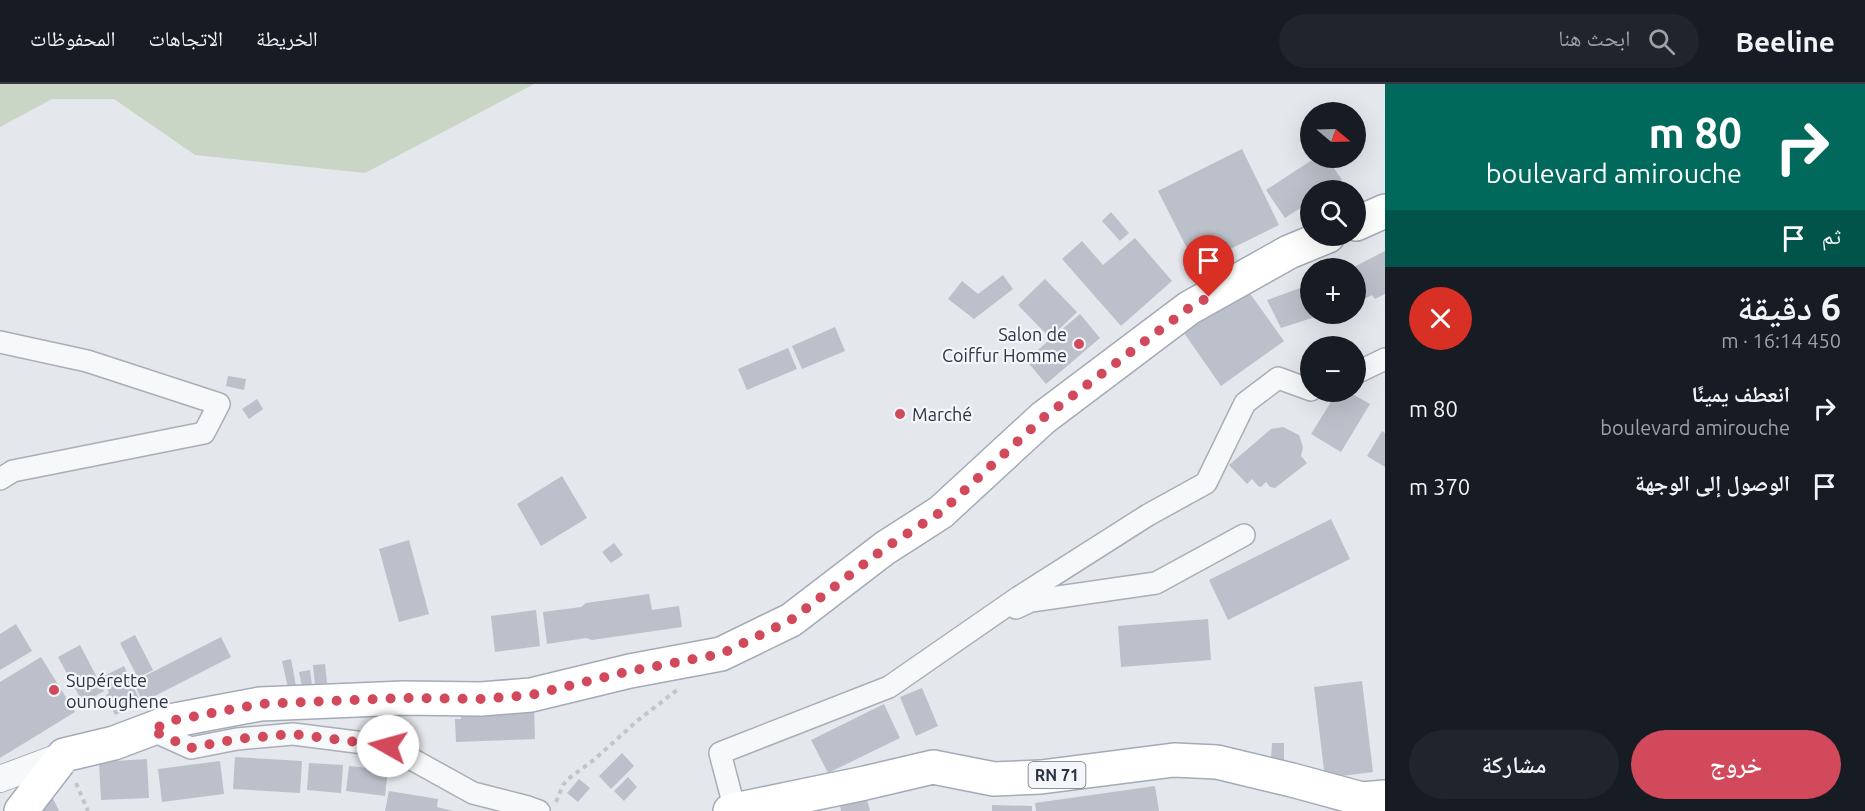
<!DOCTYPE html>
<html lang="ar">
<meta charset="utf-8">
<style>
body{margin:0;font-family:Ubuntu,"Noto Naskh Arabic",sans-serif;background:#20242c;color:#f1f3f6;direction:rtl;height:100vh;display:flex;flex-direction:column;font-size:22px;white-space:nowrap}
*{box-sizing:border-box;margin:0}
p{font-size:20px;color:#9ea1a6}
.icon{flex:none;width:33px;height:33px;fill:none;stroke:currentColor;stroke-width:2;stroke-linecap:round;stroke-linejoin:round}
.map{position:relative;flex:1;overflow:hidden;direction:ltr}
.side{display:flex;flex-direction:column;background:#171b24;width:480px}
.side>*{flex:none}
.hud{background:#00695c;color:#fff;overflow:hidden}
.needle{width:39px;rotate:109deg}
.controls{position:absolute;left:1300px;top:18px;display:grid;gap:12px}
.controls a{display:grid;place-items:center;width:66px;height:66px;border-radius:50%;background:#171b24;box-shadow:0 6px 24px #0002;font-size:30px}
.pin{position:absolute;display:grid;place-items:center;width:51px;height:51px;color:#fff;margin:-62px -26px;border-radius:50% 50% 50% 0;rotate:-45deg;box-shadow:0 0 6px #0007}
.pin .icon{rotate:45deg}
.me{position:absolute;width:66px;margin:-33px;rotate:277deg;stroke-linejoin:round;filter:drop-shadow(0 0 4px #0008)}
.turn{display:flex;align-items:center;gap:21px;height:126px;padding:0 24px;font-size:27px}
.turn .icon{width:78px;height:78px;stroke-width:2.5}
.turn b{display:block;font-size:42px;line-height:51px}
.then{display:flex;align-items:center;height:57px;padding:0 24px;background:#0003;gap:12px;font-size:22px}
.round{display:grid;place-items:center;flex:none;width:63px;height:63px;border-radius:32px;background:#20242c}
.head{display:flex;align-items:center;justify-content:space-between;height:102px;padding:0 24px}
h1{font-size:36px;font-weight:600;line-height:45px}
.button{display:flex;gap:12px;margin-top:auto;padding:12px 24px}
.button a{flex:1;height:69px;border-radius:36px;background:#d1495b;color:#fff;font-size:24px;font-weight:600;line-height:69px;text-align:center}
.button a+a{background:#20242c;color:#f1f3f6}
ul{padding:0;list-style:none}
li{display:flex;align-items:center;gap:18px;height:78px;padding:0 24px}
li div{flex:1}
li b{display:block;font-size:22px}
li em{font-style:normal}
header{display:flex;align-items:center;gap:36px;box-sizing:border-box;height:84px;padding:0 30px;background:#171b24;border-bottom:2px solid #363941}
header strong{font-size:28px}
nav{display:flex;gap:33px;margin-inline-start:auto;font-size:21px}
.search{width:420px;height:54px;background:#20242c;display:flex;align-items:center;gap:15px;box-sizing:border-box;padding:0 21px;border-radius:33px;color:#9ea1a6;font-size:22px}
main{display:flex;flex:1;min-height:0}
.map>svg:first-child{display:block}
</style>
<header>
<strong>Beeline</strong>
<div class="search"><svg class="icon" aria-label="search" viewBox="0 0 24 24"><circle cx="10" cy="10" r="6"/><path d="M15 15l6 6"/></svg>ابحث هنا</div>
<nav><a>الخريطة</a><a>الاتجاهات</a><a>المحفوظات</a></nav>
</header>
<main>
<section class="side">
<div class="hud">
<div class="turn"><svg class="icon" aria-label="right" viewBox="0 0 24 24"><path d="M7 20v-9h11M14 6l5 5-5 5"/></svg><div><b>80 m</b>boulevard amirouche</div></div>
<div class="then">ثم<svg class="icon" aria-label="arrive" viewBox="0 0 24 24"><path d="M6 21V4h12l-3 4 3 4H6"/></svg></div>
</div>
<div class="head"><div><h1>6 دقيقة</h1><p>450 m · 16:14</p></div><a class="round" style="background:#d93025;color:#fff"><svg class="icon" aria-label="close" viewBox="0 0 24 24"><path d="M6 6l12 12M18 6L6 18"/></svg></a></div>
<ul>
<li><svg class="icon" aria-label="right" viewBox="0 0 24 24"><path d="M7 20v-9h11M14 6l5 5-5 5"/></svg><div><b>انعطف يمينًا</b><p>boulevard amirouche</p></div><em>80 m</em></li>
<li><svg class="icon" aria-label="arrive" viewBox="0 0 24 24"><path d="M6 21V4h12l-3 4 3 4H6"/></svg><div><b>الوصول إلى الوجهة</b></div><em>370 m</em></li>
</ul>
<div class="button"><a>خروج</a><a>مشاركة</a></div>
</section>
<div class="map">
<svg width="1385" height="727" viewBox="0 0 1385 727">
<rect width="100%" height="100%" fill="#e4e7ec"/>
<path fill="#c9d6c5" d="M 0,0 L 534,0 L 365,89 L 195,71 L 114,15 L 52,15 L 0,43 Z"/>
<path fill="#bbc0ca" d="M 1242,65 L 1279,141 L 1196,182 L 1158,107 Z
M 1315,74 L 1327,74 L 1342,96 L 1326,106 L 1311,106 L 1311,117 L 1285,134 L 1266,106 Z
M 1111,128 L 1129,149 L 1120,157 L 1102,137 Z
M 1135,154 L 1172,197 L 1121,242 L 1062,175 L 1082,157 L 1103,181 Z
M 1385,167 L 1385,210 L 1375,215 L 1372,211 L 1356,219 L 1356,184 L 1352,184 Z
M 1003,191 L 1013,205 L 974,235 L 948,215 L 962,197 L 978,210 Z
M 1045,195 L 1077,228 L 1050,254 L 1018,221 Z
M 1311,200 L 1311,230 L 1324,230 L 1281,244 L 1267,216 Z
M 1246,204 L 1284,257 L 1221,302 L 1184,249 Z
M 1080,230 L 1100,254 L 1046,300 L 1026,276 Z
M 835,243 L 845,267 L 802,285 L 792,262 Z
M 788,264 L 797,285 L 747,306 L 738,285 Z
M 228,292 L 246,295 L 244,306 L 226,302 Z
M 1337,308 L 1349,308 L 1370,320 L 1341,368 L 1311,350 Z
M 257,315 L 263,325 L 249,335 L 242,325 Z
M 1283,343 L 1299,351 L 1303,363 L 1301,372 L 1307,379 L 1275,404 L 1270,403 L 1266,398 L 1261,403 L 1258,402 L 1252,395 L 1247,400 L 1229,381 L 1271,345 Z
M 1382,347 L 1385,349 L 1385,383 L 1367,372 Z
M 562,392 L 587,434 L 541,462 L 517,420 Z
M 1331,435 L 1350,475 L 1228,536 L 1209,496 Z
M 409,456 L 429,530 L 399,538 L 379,465 Z
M 614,459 L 623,471 L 611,479 L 602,468 Z
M 649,510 L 652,526 L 679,522 L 682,543 L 592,556 L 586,554 L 547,560 L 543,528 L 581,523 L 586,519 Z
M 536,526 L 540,562 L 495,568 L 491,532 Z
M 1208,535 L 1211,576 L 1121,583 L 1118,542 Z
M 16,540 L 32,567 L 0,586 L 0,550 Z
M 135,551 L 153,586 L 138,594 L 120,559 Z
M 221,553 L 231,573 L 143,618 L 133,598 Z
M 80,561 L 104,607 L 83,619 L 58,573 Z
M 41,573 L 75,628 L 0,674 L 0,598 Z
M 291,575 L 296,602 L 288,604 L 282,577 Z
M 325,580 L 327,599 L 315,601 L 313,581 Z
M 124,582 L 141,619 L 115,631 L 106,611 L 109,609 L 102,593 Z
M 310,586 L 312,601 L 302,602 L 299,588 Z
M 1362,597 L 1373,688 L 1325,694 L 1314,603 Z
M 922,604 L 938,642 L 916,652 L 900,613 Z
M 884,620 L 900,654 L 828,689 L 811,656 Z
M 534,623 L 535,655 L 456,658 L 455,635 L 461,635 L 461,626 Z
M 1272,659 L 1284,659 L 1284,677 L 1271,677 Z
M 622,669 L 634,682 L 611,705 L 599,692 Z
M 235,673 L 302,677 L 300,709 L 233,705 Z
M 147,675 L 149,714 L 101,716 L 99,678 Z
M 220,677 L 224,710 L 162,718 L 158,685 Z
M 309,679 L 343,681 L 341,709 L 307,706 Z
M 349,682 L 388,686 L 385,712 L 346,707 Z
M 628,693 L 637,703 L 624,717 L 614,707 Z
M 579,695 L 590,704 L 578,718 L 567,709 Z
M 47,702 L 59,727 L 28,727 Z
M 1155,702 L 1159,727 L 1036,727 L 1035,719 Z
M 389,707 L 438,715 L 437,723 L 453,727 L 385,727 Z
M 867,715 L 870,727 L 841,727 L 840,722 Z
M 992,721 L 1032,722 L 1032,727 L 992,727 Z"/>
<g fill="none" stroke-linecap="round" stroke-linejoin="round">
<defs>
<path id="minor" d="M 0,258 L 87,277 L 219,320 L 204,349 L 13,387 L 0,395
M 1356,289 L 1385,275
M 1016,524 L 1031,517 L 1156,499 L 1244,451
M 151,646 L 191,664 L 237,655 L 293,650 L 388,662 L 473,709 L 528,723 L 539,727
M 735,726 L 720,669 L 889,603 L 1019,513 L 1148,431 L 1206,399 L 1245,319 L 1278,294 L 1311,306"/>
<path id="tertiary" d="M 0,695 L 64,671"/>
<path id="primary" d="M 1356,140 L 1385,127
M 21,727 L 64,671 L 114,659 L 175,636 L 260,620 L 404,614 L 481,615 L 531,611 L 630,587 L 721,570 L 791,536 L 885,464 L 941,428 L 1043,334 L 1189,224 L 1289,168 L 1328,152
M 730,727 L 865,699 L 933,683 L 994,695 L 1041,693 L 1174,676 L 1217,678 L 1292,696 L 1362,715 L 1385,713"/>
</defs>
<use href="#minor" stroke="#a9aeb7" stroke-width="24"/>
<use href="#tertiary" stroke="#a9aeb7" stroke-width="28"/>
<use href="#primary" stroke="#a3abb8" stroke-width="36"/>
<path stroke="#c2c5cb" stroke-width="4" stroke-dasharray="4.5 4.5" stroke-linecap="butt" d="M 76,699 L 88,727
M 556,718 L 563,701 L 568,695 L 595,675 L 637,637 L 677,606"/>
<use href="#minor" stroke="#f7f8fa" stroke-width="21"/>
<use href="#tertiary" stroke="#f7f8fa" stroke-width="26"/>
<use href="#primary" stroke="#fff" stroke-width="33"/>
</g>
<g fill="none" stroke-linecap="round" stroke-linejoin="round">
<path stroke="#d1495b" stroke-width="10" stroke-dasharray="0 18" d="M 388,662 L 293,650 L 237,655 L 190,664 L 151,646 L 175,636 L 260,620 L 404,614 L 481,615 L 531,611 L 630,587 L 721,570 L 791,536 L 885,464 L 941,428 L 1043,334 L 1189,224 L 1209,213"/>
</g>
<g fill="#d1495b" stroke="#f4f6f9" stroke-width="2">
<circle cx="1079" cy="260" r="6"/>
<circle cx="900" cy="330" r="6"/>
<circle cx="54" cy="606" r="6"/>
</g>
<g text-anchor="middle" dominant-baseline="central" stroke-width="4.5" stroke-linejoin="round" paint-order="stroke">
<rect fill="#f4f6f9" stroke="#676e7b" stroke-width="1.5" x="1028.5" y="678" width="57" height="26" rx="4.5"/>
<g font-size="16" font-weight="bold" fill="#2b3445">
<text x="1057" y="691">RN 71</text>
</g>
<g font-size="18" fill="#2b3445" stroke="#f4f6f9" text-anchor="start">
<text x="1067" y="250" text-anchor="end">Salon de<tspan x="1067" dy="21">Coiffur Homme</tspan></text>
<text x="912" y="330">Marché</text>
<text x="66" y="596">Supérette<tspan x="66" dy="21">ounoughene</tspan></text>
</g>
</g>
</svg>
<div class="controls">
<a><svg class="needle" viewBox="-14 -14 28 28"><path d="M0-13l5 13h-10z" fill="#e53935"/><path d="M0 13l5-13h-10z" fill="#9ea1a6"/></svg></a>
<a><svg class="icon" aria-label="search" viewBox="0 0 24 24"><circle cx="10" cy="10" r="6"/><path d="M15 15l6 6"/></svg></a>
<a>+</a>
<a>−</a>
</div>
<div class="pin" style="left:1209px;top:213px;background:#d93025"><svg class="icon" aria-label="arrive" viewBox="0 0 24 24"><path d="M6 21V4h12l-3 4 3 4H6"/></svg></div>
<svg class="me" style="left:388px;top:662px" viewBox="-20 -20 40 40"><circle r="19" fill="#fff"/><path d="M0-13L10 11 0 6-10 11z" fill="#d1495b"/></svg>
</div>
</main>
